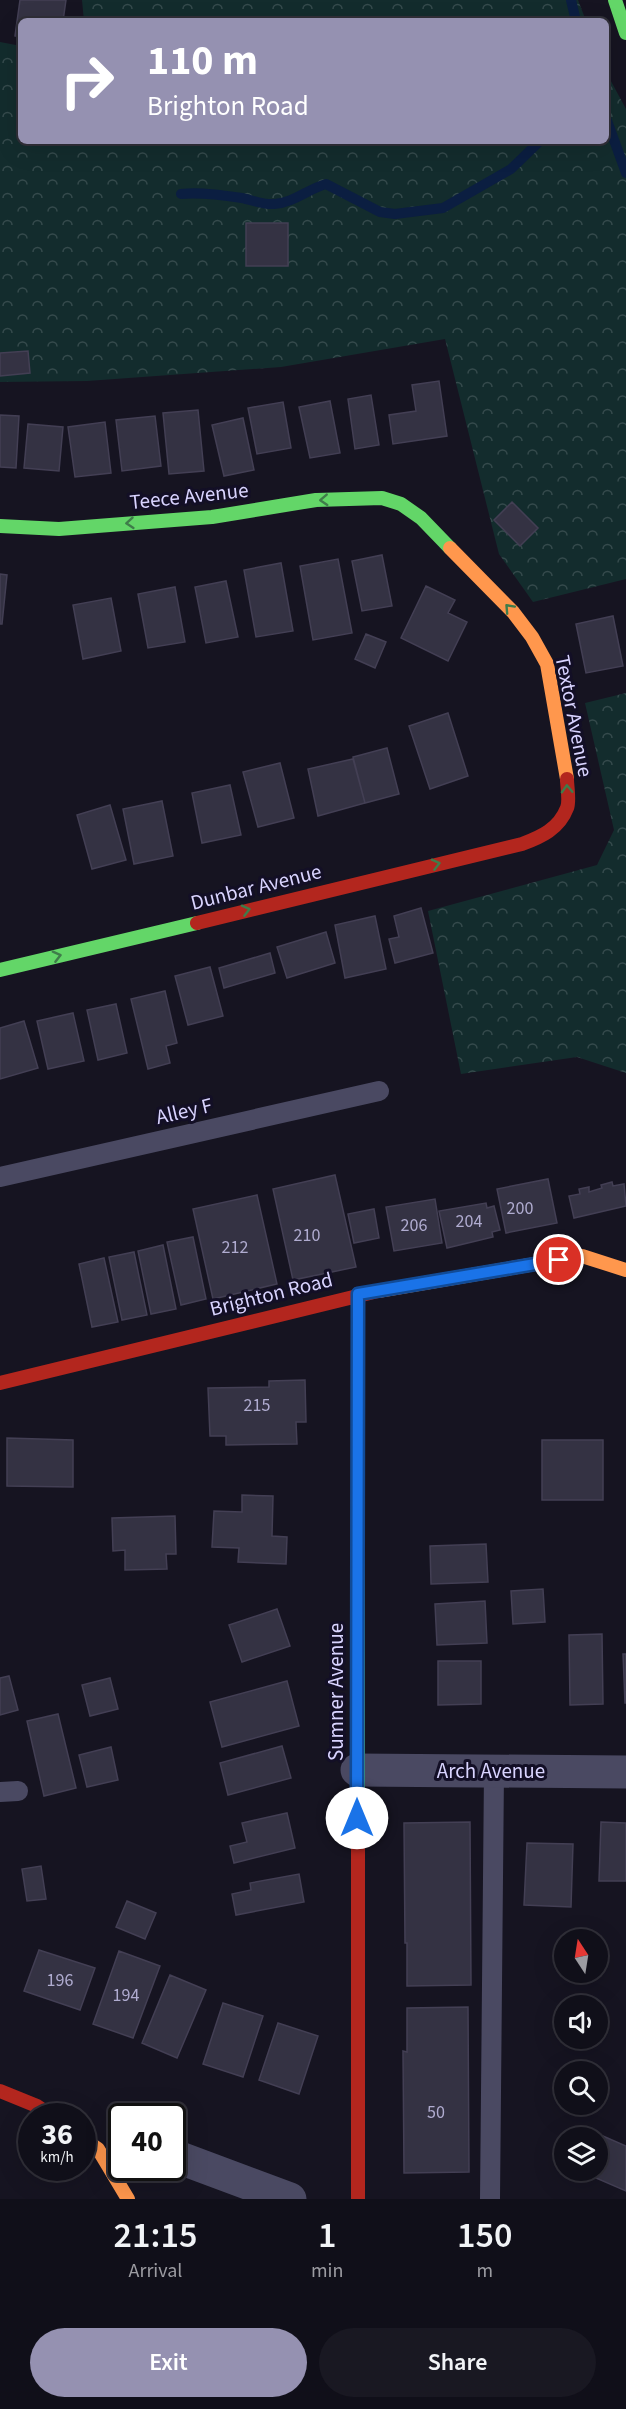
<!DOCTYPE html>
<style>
body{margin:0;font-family:"Source Sans 3",sans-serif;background:#191822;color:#f1f3f6;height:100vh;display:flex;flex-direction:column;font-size:22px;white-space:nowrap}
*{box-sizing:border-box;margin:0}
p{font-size:20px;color:#9c9ca2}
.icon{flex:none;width:33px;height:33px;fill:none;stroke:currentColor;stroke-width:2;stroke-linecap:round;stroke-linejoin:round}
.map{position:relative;height:2199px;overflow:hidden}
.drawer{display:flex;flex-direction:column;background:#100f19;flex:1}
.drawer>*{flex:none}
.guide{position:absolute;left:18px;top:18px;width:591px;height:126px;border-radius:9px;box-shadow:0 6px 24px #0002,0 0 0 2px #302f38;background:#9591b1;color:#fff;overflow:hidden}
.needle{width:39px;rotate:348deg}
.buttons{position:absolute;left:554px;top:1929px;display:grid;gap:12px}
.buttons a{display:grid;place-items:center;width:54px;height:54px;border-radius:50%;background:#100f19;box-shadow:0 6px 24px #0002,0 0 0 2px #302f38;font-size:30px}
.speed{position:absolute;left:18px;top:2103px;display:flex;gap:12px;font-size:30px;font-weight:700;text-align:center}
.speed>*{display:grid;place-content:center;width:78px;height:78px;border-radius:50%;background:#100f19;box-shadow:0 6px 24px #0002,0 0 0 2px #302f38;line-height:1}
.speed small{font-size:15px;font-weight:400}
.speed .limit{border:3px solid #111;border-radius:9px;background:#fff;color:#111}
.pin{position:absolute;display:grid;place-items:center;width:51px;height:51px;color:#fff;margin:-26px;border:3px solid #fff;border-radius:50%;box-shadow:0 2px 6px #0007}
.me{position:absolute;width:66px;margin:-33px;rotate:0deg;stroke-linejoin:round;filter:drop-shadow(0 0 4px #0008)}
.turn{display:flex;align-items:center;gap:21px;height:126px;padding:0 30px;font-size:27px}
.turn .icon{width:78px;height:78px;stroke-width:2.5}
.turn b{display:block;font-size:42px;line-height:51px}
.eta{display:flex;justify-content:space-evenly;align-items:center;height:102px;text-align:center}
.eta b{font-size:36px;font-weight:600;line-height:42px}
.action{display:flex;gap:12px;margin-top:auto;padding:12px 30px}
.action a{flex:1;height:69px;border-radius:36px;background:#9591b1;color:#fff;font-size:24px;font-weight:600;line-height:69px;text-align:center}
.action a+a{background:#191822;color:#f1f3f6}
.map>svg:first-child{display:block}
</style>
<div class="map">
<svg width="626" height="2199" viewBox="0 0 626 2199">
<defs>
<pattern id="forest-crowns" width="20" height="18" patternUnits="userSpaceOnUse" patternTransform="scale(1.5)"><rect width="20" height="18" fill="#132c2d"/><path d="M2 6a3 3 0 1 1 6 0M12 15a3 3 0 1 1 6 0" fill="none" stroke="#354a4c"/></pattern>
</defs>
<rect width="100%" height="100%" fill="#161421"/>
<path fill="url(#forest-crowns)" d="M 82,0 L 578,0 L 586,21 L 84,21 Z
M 0,42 L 21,46 L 21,141 L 606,141 L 606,72 L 626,109 L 626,579 L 533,602 L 499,554 L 445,339 L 281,367 L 87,381 L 0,382 Z
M 626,693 L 626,1073 L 577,1057 L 461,1074 L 428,911 L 597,865 L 614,830 L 585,703 Z"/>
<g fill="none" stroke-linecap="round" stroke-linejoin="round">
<path stroke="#0b1e41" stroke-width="10" d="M 571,0 L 576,21
M 606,118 L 626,173
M 181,194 C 201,192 222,195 242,198 C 252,200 264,205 274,204 C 293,203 308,189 326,184 L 380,212 L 395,214 L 443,208 L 511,169 L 540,141"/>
</g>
<path fill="#343243" stroke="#433f54" stroke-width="1.5" d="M 20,0 L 66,0 L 63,21 L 21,21 L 21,37 L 15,36 Z
M 246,223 L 288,223 L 288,266 L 246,266 Z
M 28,351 L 30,373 L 0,376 L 0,353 Z
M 439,381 L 447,436 L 393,444 L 389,415 L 416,411 L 412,385 Z
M 371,395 L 379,445 L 355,449 L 348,399 Z
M 330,401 L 340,453 L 310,458 L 299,407 Z
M 283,402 L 291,448 L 257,454 L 248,408 Z
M 198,410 L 204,471 L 169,474 L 163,413 Z
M 0,415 L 19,416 L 16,468 L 0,467 Z
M 155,416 L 161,466 L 122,471 L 116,420 Z
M 243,418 L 254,470 L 224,476 L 212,425 Z
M 105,422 L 111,473 L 75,477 L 68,427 Z
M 28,424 L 63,427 L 59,471 L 24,468 Z
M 512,502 L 538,528 L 520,546 L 494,520 Z
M 382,555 L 392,606 L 362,611 L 352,561 Z
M 338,559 L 352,633 L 313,640 L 300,566 Z
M 281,563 L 293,631 L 256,637 L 244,570 Z
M 0,574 L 7,575 L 2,624 L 0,624 Z
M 226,581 L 238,637 L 206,643 L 195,587 Z
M 426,586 L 455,600 L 448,613 L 467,622 L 448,661 L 401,638 Z
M 175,587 L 185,642 L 148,648 L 138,594 Z
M 111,598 L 121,651 L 83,659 L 73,605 Z
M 613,616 L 623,666 L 586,673 L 576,624 Z
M 366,634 L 386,642 L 375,668 L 355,659 Z
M 448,713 L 468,776 L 430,789 L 409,726 Z
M 387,748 L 399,794 L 365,803 L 353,757 Z
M 353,759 L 365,803 L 318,816 L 308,769 Z
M 280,763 L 294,818 L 258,827 L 243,772 Z
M 230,785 L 241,835 L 202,843 L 192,793 Z
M 162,801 L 173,856 L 134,864 L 123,809 Z
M 110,805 L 126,860 L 92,869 L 77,815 Z
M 421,908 L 433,953 L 395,963 L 389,939 L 399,937 L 394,916 Z
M 375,916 L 386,969 L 345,978 L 335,925 Z
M 326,932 L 335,963 L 287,978 L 277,947 Z
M 270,953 L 275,973 L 224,988 L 219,968 Z
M 210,967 L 223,1016 L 188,1025 L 175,976 Z
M 165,991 L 177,1043 L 166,1046 L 170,1063 L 148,1069 L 131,999 Z
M 116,1004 L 127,1053 L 98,1060 L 87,1010 Z
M 73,1013 L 84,1061 L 48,1069 L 37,1021 Z
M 24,1021 L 38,1068 L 0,1079 L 0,1028 Z
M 335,1175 L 356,1267 L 293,1280 L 273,1189 Z
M 548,1179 L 557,1223 L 506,1233 L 497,1189 Z
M 612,1182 L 613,1186 L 624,1184 L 626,1206 L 574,1218 L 569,1196 L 580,1194 L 579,1189 L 589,1187 L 589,1192 L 602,1188 L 601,1185 Z
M 257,1195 L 277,1284 L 213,1299 L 193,1209 Z
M 435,1199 L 442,1243 L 394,1251 L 386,1207 Z
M 486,1203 L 487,1208 L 494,1206 L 500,1230 L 492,1232 L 493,1237 L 447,1248 L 439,1211 Z
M 374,1209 L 379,1238 L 354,1243 L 348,1214 Z
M 193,1237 L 206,1299 L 181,1305 L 167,1242 Z
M 163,1245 L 176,1309 L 151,1314 L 138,1251 Z
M 134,1252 L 147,1315 L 122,1320 L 109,1257 Z
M 104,1258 L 118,1322 L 92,1327 L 79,1264 Z
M 305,1380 L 306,1422 L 296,1422 L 297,1444 L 226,1445 L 226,1436 L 210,1436 L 208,1388 L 269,1387 L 269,1381 Z
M 7,1438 L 73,1440 L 73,1487 L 7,1486 Z
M 542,1440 L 603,1440 L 603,1500 L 542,1500 Z
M 242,1495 L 273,1496 L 272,1536 L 287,1537 L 286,1564 L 238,1562 L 239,1548 L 212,1547 L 214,1511 L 242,1512 Z
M 175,1516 L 176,1554 L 166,1554 L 167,1569 L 125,1570 L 125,1550 L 113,1551 L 112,1518 Z
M 486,1544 L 488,1582 L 431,1584 L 430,1546 Z
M 543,1589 L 545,1622 L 513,1624 L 511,1591 Z
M 485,1601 L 487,1643 L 437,1645 L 435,1604 Z
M 277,1609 L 290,1646 L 242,1662 L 229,1625 Z
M 602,1634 L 603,1704 L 570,1705 L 569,1635 Z
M 623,1654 L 626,1654 L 626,1703 L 625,1703 Z
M 438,1661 L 481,1661 L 481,1704 L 438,1705 Z
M 9,1676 L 18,1710 L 0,1715 L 0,1678 Z
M 110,1678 L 118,1709 L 90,1716 L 82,1685 Z
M 287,1681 L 299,1726 L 222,1747 L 210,1702 Z
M 58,1714 L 76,1788 L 44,1796 L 27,1721 Z
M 282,1746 L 291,1778 L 228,1795 L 220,1763 Z
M 111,1747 L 118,1780 L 87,1787 L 79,1755 Z
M 287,1813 L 295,1848 L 234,1863 L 230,1846 L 247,1842 L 242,1823 Z
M 470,1822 L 471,1985 L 407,1986 L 407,1943 L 405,1943 L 404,1823 Z
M 601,1822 L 626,1823 L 626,1881 L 599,1881 Z
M 527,1843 L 573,1844 L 571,1907 L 524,1905 Z
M 41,1866 L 46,1899 L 27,1901 L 22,1869 Z
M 299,1874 L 304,1902 L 236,1915 L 232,1894 L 251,1890 L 250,1883 Z
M 127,1901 L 156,1913 L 145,1939 L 116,1927 Z
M 39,1950 L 95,1968 L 80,2010 L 24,1991 Z
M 119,1951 L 160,1966 L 133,2038 L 93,2024 Z
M 170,1975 L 206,1990 L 177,2058 L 142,2043 Z
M 223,2003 L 263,2016 L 243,2077 L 203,2064 Z
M 468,2007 L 469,2172 L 404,2173 L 403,2051 L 407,2052 L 407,2008 Z
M 278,2023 L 318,2036 L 299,2094 L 259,2080 Z
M 596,2133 L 626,2146 L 626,2191 L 580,2171 L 597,2170 L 597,2138 L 594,2138 Z"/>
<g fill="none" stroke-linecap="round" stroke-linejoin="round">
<path stroke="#4a4962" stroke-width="20" d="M 0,1177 L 379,1091
M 0,1792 L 18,1791
M 490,2199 L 494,1771"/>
<path stroke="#4a4962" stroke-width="33" d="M 357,1770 L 626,1772
M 172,2155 L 290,2199"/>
<path stroke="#63d668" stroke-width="14" d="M 615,0 L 626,33
M 0,526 L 59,529 L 212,517 L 316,500 L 382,498 L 401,504 L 421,518 L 450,548
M 0,970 L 197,923
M 358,1524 L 358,1842"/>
<path stroke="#ff974d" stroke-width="14" d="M 450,548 L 513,612 L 532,637 L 547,664 L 567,779
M 378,1291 L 582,1256 L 626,1270
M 82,2138 L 98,2149 L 128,2199"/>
<path stroke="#b3261e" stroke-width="14" d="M 197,923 L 522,844 C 541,837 559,829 567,808 C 570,801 567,787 567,779
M 358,1294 L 358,1524
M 0,1383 L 378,1291
M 358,1842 L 358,2199
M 0,2091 L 37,2106 L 52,2116"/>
</g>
<defs><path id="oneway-chevron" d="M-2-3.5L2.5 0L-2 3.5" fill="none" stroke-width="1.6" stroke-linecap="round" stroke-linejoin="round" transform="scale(1.5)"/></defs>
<g stroke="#3f7c4a">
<use href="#oneway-chevron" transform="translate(324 500) rotate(177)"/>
<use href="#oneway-chevron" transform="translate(130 523) rotate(175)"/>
<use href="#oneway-chevron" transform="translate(509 608) rotate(-133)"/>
<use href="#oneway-chevron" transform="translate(567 789) rotate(-92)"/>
<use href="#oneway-chevron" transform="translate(436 864) rotate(-14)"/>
<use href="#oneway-chevron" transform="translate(246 910) rotate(-14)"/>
<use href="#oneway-chevron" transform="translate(57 956) rotate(-14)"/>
</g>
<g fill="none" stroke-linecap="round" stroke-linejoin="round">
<defs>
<path id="route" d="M 357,1818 L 358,1294 L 559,1260"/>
</defs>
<use href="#route" stroke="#114b97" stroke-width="15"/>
<use href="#route" stroke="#1a73e8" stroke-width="10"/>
</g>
<g text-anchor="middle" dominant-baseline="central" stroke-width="6" stroke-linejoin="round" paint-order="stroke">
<g font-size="18" fill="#b0acd0">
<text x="520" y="1208">200</text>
<text x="469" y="1221">204</text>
<text x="414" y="1225">206</text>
<text x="307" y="1235">210</text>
<text x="235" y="1247">212</text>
<text x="257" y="1405">215</text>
<text x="60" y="1980">196</text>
<text x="126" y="1995">194</text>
<text x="436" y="2112">50</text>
</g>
<g font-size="21" fill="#d9d4ff" stroke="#130f26">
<text transform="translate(189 496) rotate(-6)">Teece Avenue</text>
<text transform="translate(574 716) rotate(79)">Textor Avenue</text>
<text transform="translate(256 887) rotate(-14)">Dunbar Avenue</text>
<text transform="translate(184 1111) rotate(-13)">Alley F</text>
<text transform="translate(271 1294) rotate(-14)">Brighton Road</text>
<text transform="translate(336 1692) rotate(-90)">Sumner Avenue</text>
<text x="491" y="1771">Arch Avenue</text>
</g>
</g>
</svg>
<div class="buttons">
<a><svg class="needle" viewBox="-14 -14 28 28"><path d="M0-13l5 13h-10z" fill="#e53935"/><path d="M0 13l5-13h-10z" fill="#9c9ca2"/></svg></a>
<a><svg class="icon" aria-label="sound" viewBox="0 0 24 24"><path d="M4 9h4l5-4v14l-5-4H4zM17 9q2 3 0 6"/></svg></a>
<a><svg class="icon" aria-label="search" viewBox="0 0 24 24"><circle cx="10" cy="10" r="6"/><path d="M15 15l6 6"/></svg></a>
<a><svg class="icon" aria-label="layers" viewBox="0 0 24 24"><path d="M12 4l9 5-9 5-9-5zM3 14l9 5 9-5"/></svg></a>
</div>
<div class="speed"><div>36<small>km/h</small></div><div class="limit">40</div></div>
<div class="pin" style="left:559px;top:1260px;background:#d93025"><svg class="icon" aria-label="arrive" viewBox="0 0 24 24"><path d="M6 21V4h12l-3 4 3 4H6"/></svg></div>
<svg class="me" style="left:357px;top:1818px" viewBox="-20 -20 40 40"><circle r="19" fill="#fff"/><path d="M0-13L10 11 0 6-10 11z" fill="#1a73e8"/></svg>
<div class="guide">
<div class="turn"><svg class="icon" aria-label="right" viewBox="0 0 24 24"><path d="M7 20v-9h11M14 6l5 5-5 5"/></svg><div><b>110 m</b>Brighton Road</div></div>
</div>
</div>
<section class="drawer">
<div class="eta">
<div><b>21:15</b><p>Arrival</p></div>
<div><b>1</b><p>min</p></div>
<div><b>150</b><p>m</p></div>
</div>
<div class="action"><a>Exit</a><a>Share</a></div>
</section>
